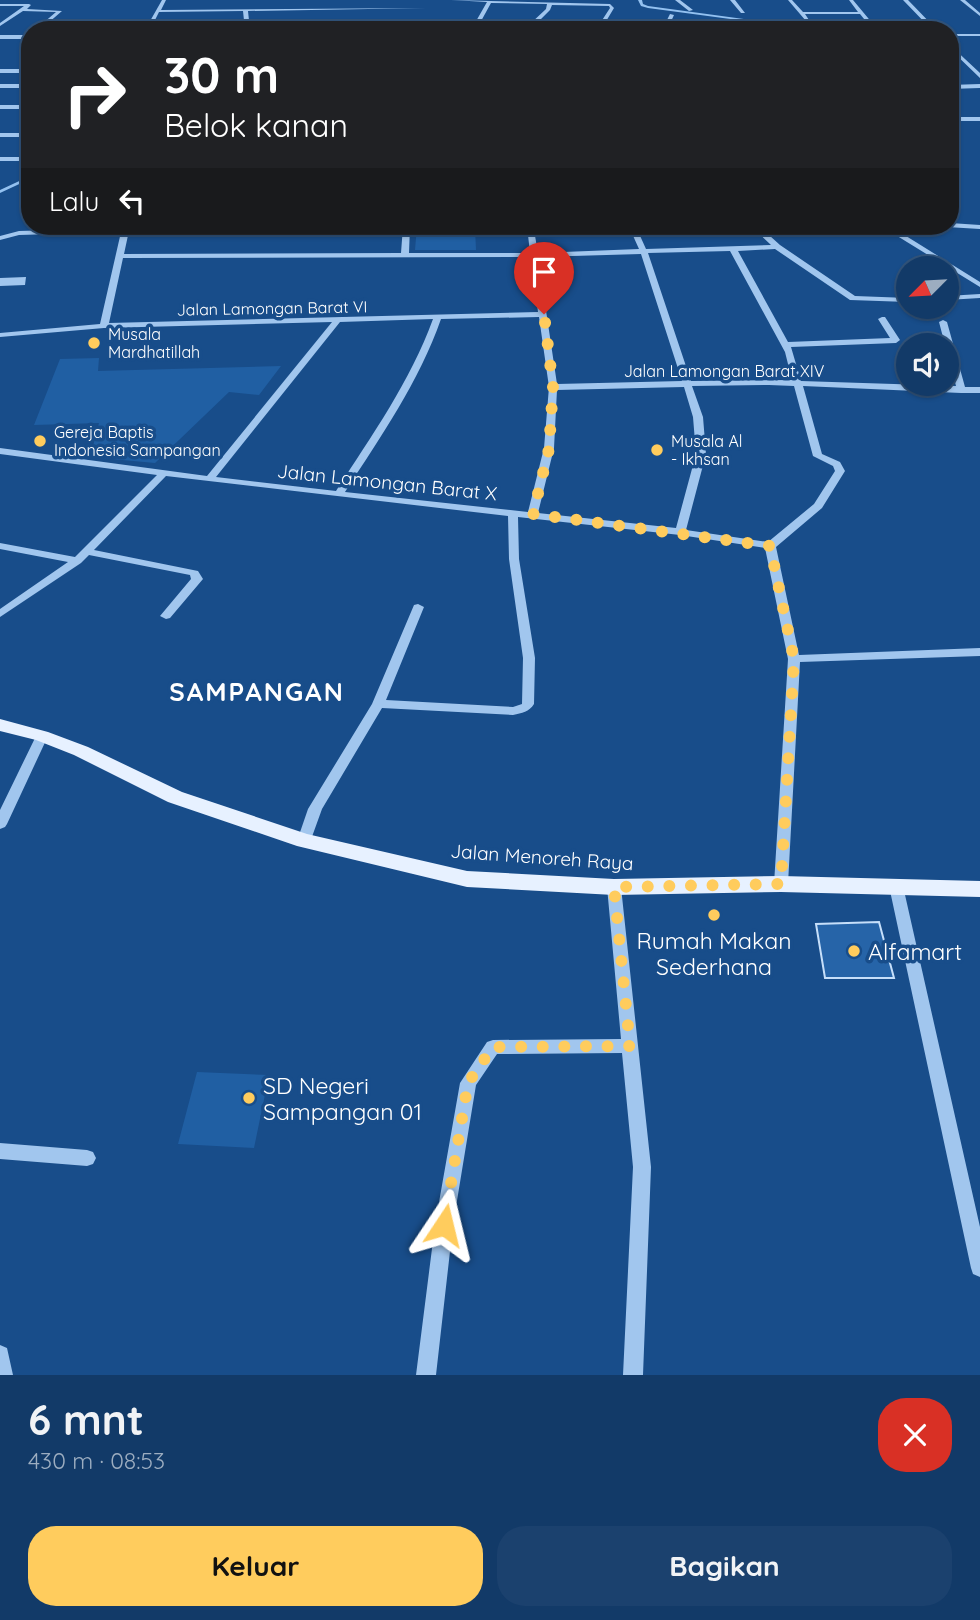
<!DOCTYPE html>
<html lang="id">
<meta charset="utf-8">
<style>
body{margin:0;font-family:Quicksand,sans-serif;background:#1b416e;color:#f1f3f6;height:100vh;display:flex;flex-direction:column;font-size:26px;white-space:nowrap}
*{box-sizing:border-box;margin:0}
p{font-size:23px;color:#9cadc0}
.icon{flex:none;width:38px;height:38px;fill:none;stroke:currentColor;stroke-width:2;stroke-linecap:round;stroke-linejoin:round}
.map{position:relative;height:1375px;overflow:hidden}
.sheet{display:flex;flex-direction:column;background:#123a68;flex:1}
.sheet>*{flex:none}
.banner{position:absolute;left:21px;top:21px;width:938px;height:214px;border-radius:28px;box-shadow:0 2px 5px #0004,0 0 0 2px #31547c;background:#202124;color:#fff;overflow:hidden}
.needle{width:46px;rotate:246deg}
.buttons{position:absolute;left:896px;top:256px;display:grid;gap:14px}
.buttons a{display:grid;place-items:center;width:63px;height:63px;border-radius:50%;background:#123a68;box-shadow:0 2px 5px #0004,0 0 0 2px #31547c;font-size:35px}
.pin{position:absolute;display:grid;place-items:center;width:60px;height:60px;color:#fff;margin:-72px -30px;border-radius:50% 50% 50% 0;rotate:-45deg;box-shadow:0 0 7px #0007}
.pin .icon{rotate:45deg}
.me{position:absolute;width:77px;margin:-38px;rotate:10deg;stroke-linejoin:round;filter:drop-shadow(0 0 5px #0008)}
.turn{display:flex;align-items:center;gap:24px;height:147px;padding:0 28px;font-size:32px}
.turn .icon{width:91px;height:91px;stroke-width:2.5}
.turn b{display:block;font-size:49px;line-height:60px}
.then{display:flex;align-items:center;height:66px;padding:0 28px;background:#0003;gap:14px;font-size:26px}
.round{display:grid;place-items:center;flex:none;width:74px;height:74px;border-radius:28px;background:#1b416e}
.overview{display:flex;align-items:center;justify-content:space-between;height:119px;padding:0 28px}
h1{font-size:42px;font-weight:700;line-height:52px}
.action{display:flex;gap:14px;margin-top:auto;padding:14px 28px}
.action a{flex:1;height:80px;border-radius:28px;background:#ffcc5d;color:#111;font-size:28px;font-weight:700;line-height:80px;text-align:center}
.action a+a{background:#1b416e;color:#f1f3f6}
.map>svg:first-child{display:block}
</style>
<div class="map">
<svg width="980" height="1375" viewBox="0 0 980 1375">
<rect width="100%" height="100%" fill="#184d8a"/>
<path fill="#205fa3" d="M 417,226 L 515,226 L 515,228 L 475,228 L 476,250 L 415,250 Z
M 99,358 L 98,371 L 281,366 L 259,395 L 229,392 L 155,463 L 90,457 L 99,423 L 34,425 L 60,359 Z
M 197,1072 L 269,1075 L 254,1148 L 178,1144 Z"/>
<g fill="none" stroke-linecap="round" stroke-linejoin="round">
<path fill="#93c1f0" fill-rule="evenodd" d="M 638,0 L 642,0 L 643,4 L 648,6 L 824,30 L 812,30 L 648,8 L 641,6 Z
M 30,176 L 30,179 L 0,193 L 0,190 Z"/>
</g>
<path fill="#2664a8" stroke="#c6dffa" stroke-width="2" d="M 879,922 L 894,978 L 825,978 L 816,924 Z"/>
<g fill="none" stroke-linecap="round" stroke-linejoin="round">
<path fill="#a1c6ee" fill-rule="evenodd" d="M 162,0 L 166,0 L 161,10 L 426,8 L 248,11 L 250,30 L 245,30 L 243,11 L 159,12 L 150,30 L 145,30 Z
M 451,0 L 610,4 L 614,8 L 602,28 L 617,30 L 530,28 L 421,23 L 423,21 L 475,23 L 487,2 ZM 491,3 L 547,4 L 546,9 L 529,25 L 480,23 ZM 552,5 L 609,6 L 610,8 L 597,28 L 535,25 L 550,10 Z
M 675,0 L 680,0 L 693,10 L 689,11 Z
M 730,0 L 735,0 L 745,13 L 741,13 Z
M 788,0 L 792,0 L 803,12 L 858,12 L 849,0 L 853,0 L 878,30 L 873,30 L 860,14 L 805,14 L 811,23 L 790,28 L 747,30 L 790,26 L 806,21 Z
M 903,0 L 908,0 L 937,30 L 932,30 Z
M 960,0 L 965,0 L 980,13 L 980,16 Z
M 0,4 L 29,4 L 31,5 L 27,9 L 62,11 L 40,30 L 35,30 L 56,12 L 23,11 L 0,26 L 0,23 L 24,6 L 0,6 Z
M 670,14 L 674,15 L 667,30 L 662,30 Z
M 308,24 L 367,24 L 369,25 L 306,26 Z
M 950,34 L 980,34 L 980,36 L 950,36 Z
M 0,35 L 30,35 L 30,39 L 0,39 Z
M 950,45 L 980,73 L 980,78 L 950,49 Z
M 0,69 L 30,69 L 30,73 L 0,73 Z
M 0,84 L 30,84 L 30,88 L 0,88 Z
M 980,84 L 980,88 L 950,89 L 950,85 Z
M 0,105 L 30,105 L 30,109 L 0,109 Z
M 950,117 L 980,117 L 980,121 L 950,121 Z
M 0,133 L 30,133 L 30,137 L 0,137 Z
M 0,157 L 30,157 L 30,161 L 0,161 Z
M 950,223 L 980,225 L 980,229 L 947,227 L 950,226 Z
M 123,226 L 130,226 L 124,254 L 401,253 L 403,226 L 410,226 L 409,253 L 530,253 L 527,226 L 695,226 L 691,228 L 637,229 L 646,249 L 771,245 L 751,226 L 759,226 L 780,245 L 855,296 L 908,298 L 908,302 L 850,300 L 775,249 L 738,251 L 788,342 L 890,338 L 878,319 L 882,317 L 885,317 L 900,340 L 896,343 L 791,347 L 801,381 L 956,386 L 947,352 L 947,345 L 945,345 L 939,322 L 943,320 L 947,322 L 965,387 L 980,387 L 980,393 L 961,393 L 803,386 L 822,454 L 840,462 L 845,471 L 822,508 L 776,547 L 799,655 L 980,648 L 980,656 L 800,662 L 788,884 L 786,888 L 781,889 L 776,888 L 774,884 L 788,659 L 765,548 L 680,535 L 518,517 L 519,559 L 535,658 L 534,704 C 529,712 522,713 513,715 L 382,708 L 322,809 L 309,845 L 299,845 L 297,841 L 308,809 L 372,704 L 414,605 L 418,604 L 424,607 L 386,700 L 513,707 L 522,704 L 523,658 L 509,559 L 508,516 L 166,476 L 94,550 L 198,571 L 203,579 L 170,618 L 166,619 L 160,616 L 191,579 L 190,575 L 89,555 L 81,563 L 0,617 L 0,609 L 68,562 L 0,549 L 0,543 L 75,557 L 157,475 L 0,454 L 0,448 L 207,476 L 332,322 L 104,328 L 0,337 L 0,333 L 100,324 L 121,232 L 19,235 L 0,240 L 0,236 L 19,231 L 122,228 ZM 630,229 L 639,249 L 538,253 L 534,230 ZM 730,251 L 785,352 L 792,380 L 691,381 L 648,253 ZM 641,254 L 682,381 L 557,384 L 538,257 ZM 531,257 L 538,312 L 109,323 L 123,258 ZM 539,317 L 549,387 L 544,448 L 528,512 L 345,492 C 381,436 419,382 441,319 ZM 433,319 C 410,382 372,435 336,491 L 216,477 L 340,322 ZM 769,385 L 794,386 L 813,456 L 833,466 L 835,471 L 814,504 L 768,542 L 686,530 L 706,454 L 703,417 L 692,386 ZM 684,387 L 693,417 L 696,454 L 676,528 L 538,513 L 554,448 L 557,390 Z
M 881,226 L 890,226 L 980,282 L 980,287 Z
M 26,277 L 25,285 L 0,286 L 0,278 Z
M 980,294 L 980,298 L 947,300 L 947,296 Z
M 42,732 L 48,736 L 7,824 L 5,827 L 0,829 L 0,810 L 36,736 Z
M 896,881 L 901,882 L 903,886 L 980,1227 L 980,1277 L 973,1274 L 971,1268 L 889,886 L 891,882 Z
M 614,882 L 619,883 L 621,887 L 651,1167 L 643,1375 L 623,1375 L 633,1167 L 622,1053 L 497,1054 L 476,1085 L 453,1225 L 436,1375 L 416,1375 L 435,1225 L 460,1083 L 487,1042 L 493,1040 L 621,1039 L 607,887 L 609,883 Z
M 0,1143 L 87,1150 L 93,1152 L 96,1158 L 93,1164 L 87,1166 L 0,1159 Z
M 0,1345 L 7,1348 L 13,1375 L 0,1375 Z"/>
<path fill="#e7f1ff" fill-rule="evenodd" d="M 0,719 L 48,732 L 88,747 L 182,792 L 307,834 L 467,871 L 614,879 L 781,876 L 980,881 L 980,897 L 781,892 L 614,895 L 467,887 L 297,846 L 168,802 L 74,755 L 36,740 L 0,731 Z"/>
</g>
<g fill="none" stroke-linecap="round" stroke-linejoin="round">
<path stroke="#ffcc5d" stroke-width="12" stroke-dasharray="0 21.6" d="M 444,1225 L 468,1083 L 493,1047 L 630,1046 L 614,887 L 781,884 L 794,659 L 770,546 L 533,514 L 549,449 L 553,387 L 544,314"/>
</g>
<g fill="#ffcc5d" stroke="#184d8a" stroke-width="2.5">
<circle cx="94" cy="343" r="7"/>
<circle cx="40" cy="441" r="7"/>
<circle cx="657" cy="450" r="7"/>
<circle cx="714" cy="915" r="7"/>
<circle cx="854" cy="951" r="7"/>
<circle cx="249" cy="1098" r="7"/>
</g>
<g text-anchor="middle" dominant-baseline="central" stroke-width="7" stroke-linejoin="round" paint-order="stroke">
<g font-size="16" fill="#fff" stroke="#184d8a">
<text transform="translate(272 308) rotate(-1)">Jalan Lamongan Barat VI</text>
<text x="724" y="371">Jalan Lamongan Barat XIV</text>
</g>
<g font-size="16" fill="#fff" stroke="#184d8a" text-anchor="start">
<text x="108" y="334">Musala<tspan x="108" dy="18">Mardhatillah</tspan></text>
<text x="54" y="432">Gereja Baptis<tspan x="54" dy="18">Indonesia Sampangan</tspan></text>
<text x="671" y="441">Musala Al<tspan x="671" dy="18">- Ikhsan</tspan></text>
</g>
<g font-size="19" fill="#fff" stroke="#184d8a">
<text transform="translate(387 482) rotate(6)">Jalan Lamongan Barat X</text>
<text transform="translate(542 857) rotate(4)">Jalan Menoreh Raya</text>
</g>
<g font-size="23" fill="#fff" stroke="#184d8a" text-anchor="start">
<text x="714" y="940" text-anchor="middle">Rumah Makan<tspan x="714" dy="26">Sederhana</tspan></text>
<text x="868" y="951">Alfamart</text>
<text x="263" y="1085">SD Negeri<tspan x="263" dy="26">Sampangan 01</tspan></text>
</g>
<g font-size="26" font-weight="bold" letter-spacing="2" fill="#fff" stroke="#184d8a">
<text x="257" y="691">SAMPANGAN</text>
</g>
</g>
</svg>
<div class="buttons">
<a><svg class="needle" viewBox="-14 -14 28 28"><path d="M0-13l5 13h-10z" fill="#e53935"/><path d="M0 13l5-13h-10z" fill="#9cadc0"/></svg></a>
<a><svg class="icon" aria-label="sound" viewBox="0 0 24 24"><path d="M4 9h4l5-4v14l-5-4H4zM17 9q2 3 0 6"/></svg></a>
</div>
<div class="pin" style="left:544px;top:314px;background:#d93025"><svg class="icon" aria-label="arrive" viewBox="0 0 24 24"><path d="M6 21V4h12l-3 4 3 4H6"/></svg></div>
<svg class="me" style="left:444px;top:1225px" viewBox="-20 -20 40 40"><path d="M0-17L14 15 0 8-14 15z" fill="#ffcc5d" stroke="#fff" stroke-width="4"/></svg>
<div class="banner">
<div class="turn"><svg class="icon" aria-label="right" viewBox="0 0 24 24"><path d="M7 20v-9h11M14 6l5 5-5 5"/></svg><div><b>30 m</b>Belok kanan</div></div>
<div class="then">Lalu<svg class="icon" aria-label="left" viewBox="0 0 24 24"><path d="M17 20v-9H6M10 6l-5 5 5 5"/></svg></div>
</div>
</div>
<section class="sheet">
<div class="overview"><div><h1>6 mnt</h1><p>430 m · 08:53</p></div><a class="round" style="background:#d93025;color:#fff"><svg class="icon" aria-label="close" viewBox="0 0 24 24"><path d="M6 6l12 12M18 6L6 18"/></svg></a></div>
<div class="action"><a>Keluar</a><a>Bagikan</a></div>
</section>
